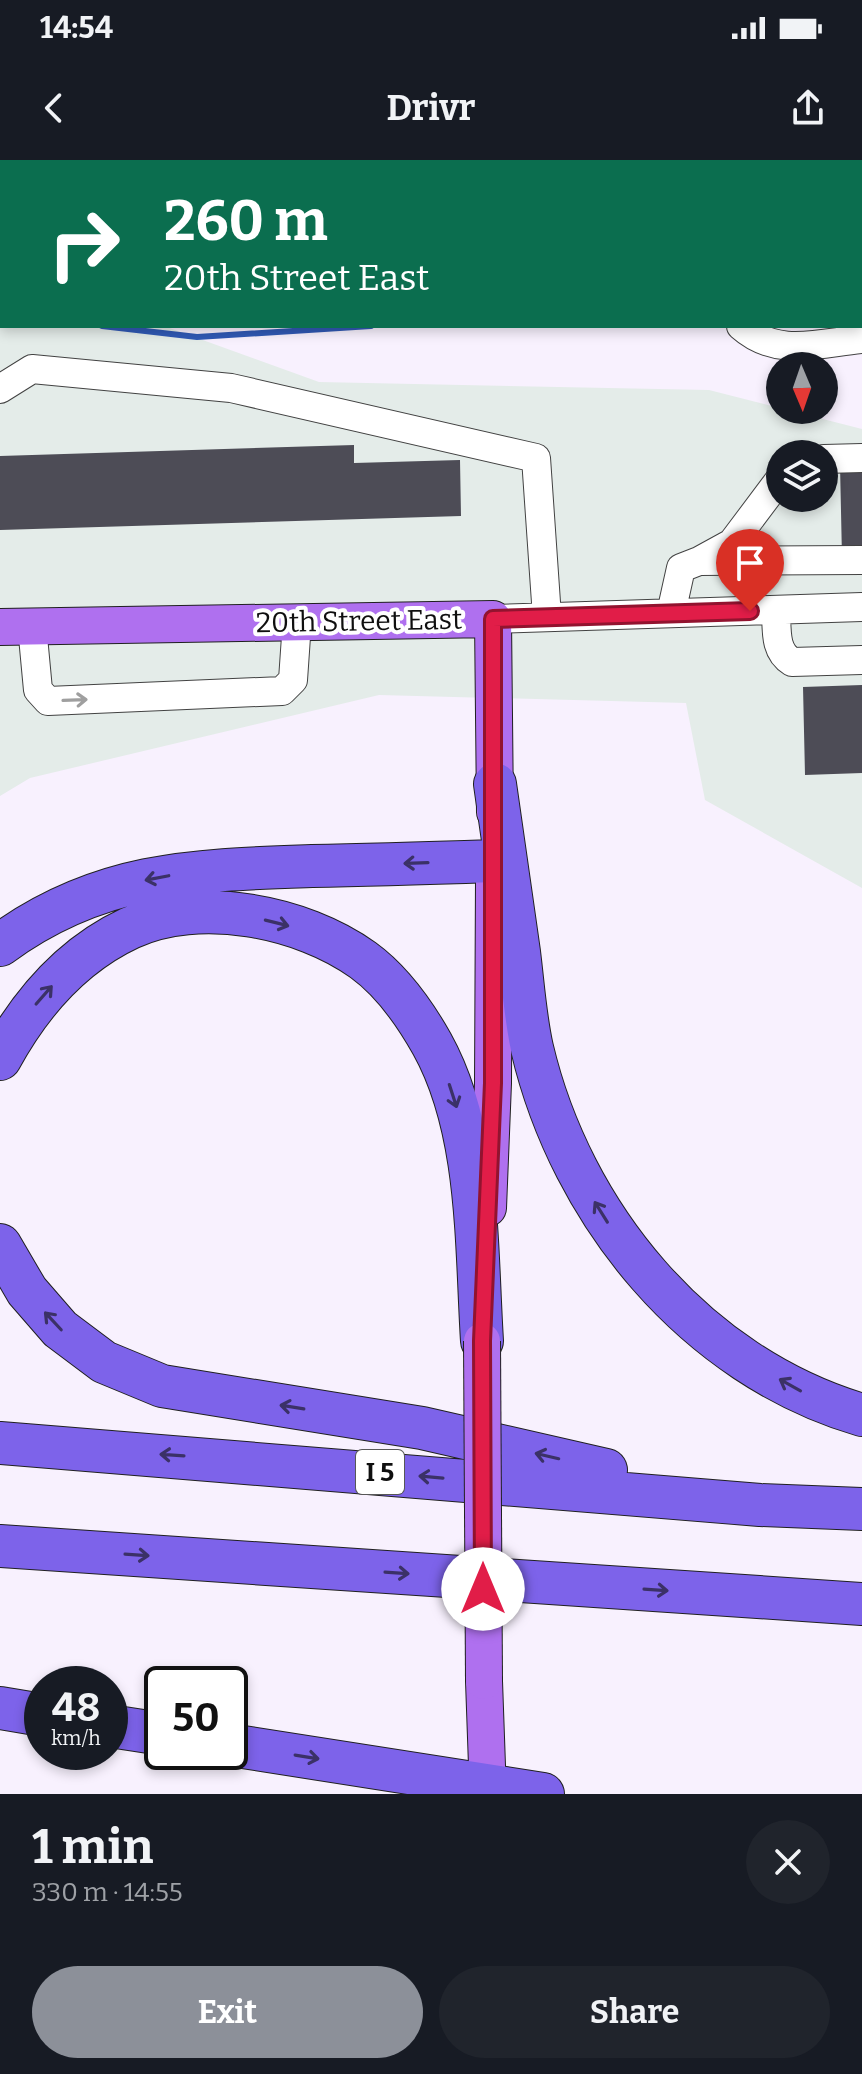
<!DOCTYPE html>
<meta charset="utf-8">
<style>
body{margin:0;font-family:Bitter,serif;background:#20242c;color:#f1f3f6;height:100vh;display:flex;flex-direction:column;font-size:30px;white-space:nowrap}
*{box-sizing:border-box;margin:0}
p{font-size:26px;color:#9ea1a6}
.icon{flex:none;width:44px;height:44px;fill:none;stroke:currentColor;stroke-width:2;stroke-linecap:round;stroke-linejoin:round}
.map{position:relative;height:1634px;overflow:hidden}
.sheet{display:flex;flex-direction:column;background:#171b24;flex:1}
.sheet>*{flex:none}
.banner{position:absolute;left:0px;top:0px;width:862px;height:168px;box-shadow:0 4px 12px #0003;background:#0b6e4f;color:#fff;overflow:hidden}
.needle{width:52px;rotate:178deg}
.controls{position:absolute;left:766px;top:192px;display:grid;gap:16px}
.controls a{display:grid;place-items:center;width:72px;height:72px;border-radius:50%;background:#171b24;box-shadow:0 4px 12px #0003;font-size:40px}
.speed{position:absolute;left:24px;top:1506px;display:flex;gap:16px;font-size:40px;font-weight:700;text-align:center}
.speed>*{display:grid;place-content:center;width:104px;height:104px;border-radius:50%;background:#171b24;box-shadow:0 4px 12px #0003;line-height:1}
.speed small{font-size:20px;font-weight:400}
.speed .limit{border:4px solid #111;border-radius:12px;background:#fff;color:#111}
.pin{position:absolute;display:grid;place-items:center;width:68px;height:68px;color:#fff;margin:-82px -34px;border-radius:50% 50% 50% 0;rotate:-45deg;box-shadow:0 0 8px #0007}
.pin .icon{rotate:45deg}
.me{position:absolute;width:88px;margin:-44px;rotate:0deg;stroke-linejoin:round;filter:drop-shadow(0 0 6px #0008)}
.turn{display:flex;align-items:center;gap:28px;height:168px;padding:0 32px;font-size:36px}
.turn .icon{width:104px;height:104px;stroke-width:2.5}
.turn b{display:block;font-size:56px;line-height:68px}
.round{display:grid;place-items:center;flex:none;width:84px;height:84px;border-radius:42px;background:#20242c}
.head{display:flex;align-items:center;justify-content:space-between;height:136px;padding:0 32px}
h1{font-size:48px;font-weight:700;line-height:60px}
.action{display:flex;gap:16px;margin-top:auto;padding:16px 32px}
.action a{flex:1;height:92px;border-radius:48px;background:#8c9099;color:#fff;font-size:32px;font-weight:700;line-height:92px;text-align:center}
.action a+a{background:#20242c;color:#f1f3f6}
.status{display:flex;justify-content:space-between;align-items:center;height:56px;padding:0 40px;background:#171b24;direction:ltr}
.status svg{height:22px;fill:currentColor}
header{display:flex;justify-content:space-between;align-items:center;height:104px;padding:0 32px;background:#171b24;font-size:36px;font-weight:700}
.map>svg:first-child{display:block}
</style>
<div class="status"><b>14:54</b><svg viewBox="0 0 49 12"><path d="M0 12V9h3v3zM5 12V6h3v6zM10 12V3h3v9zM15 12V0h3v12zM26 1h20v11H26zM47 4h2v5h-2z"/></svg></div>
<header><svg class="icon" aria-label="back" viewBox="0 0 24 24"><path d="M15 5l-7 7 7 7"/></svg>Drivr<svg class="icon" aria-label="share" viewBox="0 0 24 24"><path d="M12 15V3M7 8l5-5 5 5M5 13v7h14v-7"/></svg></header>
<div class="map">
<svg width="862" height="1634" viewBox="0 0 862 1634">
<rect width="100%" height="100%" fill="#f8f1fe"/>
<path fill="#e4ece9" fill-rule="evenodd" d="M 0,106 L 2,166 L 164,166 L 319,222 L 709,230 L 862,269 L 862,728 L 705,640 L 686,543 L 379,535 L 30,618 L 0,636 ZM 780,294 L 824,294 L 824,338 L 780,338 Z"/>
<path fill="#4d4c56" d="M 354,285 L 354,303 L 460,300 L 461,356 L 0,370 L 0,296 Z
M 840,304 L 862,304 L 862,398 L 842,398 Z
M 862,525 L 862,613 L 805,615 L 803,527 Z"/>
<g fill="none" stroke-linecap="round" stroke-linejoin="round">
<defs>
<path id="minor" d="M 741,166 C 777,198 819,183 862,179
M 0,229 L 32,209 L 231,228 L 536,298 L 547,457
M 824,299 L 862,298
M 701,400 L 732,383 L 780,319
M 776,450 C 777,470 774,491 792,502 L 862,500
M 671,453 L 681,408 L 699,401 L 862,400
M 493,459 L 862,447
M 32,466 L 38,530 L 48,541 L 282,531 L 293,520 L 297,462"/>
<path id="major" d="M 0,467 L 493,459 L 495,652
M 488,1048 L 493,923 L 494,719
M 484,1521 L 488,1634"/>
<path id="highway" d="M 495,624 C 503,680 511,736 519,792 C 523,824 525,857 532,888 C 571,1054 695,1206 862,1255
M 0,785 C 99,712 195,710 312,706 C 373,705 434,703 494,701
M 0,899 C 30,844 72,795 130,768 C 199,736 302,756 363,800 C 392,821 414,852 432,884 C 480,970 476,1085 482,1181
M 0,1085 L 27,1131 L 60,1169 L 104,1202 L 162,1226 L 422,1268 L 606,1310
M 0,1283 L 760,1345 L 862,1349
M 0,1386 L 862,1444
M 0,1548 L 42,1555
M 110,1566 L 162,1574
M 230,1585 L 543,1634"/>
</defs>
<use href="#minor" stroke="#424242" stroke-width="30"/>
<use href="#major" stroke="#202020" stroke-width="38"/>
<use href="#highway" stroke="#202020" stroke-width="44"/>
<use href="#minor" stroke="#fff" stroke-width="28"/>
<use href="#major" stroke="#af70ef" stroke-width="36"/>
<use href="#highway" stroke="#7d63ea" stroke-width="42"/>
<path stroke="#3059b5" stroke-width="6" d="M 693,0 L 699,2
M 860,61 L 862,62
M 0,142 L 2,143
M 860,146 L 862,146
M 102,166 L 197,177 L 371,166"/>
<defs>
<path id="major-bridge" d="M 482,1181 L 484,1521"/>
</defs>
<use href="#major-bridge" stroke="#202020" stroke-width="38" stroke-linecap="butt"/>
<use href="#major-bridge" stroke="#af70ef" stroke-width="36"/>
</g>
<defs><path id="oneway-shaft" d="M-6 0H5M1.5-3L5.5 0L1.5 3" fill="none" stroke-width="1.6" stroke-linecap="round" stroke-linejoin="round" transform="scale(2)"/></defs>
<use stroke="#9f9f9f" href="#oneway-shaft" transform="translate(75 540) rotate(-2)"/>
<g stroke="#3b3167">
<use href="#oneway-shaft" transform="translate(416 703) rotate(178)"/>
<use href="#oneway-shaft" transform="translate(157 718) rotate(169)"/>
<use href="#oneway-shaft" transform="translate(277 763) rotate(14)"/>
<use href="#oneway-shaft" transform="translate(44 835) rotate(-49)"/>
<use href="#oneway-shaft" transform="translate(453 936) rotate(72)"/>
<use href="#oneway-shaft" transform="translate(601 1052) rotate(-122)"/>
<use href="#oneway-shaft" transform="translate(53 1161) rotate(-133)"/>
<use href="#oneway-shaft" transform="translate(790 1225) rotate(-151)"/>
<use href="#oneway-shaft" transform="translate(292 1247) rotate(-171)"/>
<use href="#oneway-shaft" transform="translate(172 1295) rotate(-176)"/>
<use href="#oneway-shaft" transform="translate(547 1296) rotate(-167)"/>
<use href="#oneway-shaft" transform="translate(431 1317) rotate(-175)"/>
<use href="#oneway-shaft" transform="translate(137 1395) rotate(4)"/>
<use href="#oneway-shaft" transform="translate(397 1413) rotate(4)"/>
<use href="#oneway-shaft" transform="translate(656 1430) rotate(4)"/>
<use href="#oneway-shaft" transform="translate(307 1597) rotate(9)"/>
</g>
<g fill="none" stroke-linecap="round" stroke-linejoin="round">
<defs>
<path id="route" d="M 483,1429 L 482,1181 L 493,923 L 493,459 L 750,451"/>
</defs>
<use href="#route" stroke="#92132f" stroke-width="20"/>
<use href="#route" stroke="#e11d48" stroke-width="14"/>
</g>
<g text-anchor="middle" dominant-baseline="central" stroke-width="8" stroke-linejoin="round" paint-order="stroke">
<rect fill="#fff" stroke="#575757" stroke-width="2" x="356" y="1290" width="48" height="44" rx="6"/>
<g font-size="26" font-weight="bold" fill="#0f0f0f">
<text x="380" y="1312">I 5</text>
</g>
<g font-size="28" fill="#0f0f0f" stroke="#fff">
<text transform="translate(359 461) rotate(-1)">20th Street East</text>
</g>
</g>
</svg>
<div class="controls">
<a><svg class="needle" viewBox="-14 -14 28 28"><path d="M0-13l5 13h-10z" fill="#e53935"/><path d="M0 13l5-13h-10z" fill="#9ea1a6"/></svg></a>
<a><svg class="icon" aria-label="layers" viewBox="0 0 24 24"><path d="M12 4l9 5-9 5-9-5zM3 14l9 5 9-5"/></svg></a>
</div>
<div class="speed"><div>48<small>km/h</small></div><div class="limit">50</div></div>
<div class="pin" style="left:750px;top:451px;background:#d93025"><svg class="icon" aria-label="arrive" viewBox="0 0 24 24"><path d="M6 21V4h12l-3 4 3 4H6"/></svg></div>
<svg class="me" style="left:483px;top:1429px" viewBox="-20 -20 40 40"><circle r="19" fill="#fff"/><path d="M0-13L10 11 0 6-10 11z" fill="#e11d48"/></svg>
<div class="banner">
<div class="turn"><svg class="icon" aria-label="right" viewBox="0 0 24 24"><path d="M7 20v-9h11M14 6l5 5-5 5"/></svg><div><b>260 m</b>20th Street East</div></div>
</div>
</div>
<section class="sheet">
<div class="head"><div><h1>1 min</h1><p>330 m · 14:55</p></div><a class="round"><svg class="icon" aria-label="close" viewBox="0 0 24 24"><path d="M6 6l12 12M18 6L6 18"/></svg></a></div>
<div class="action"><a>Exit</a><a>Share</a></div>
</section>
